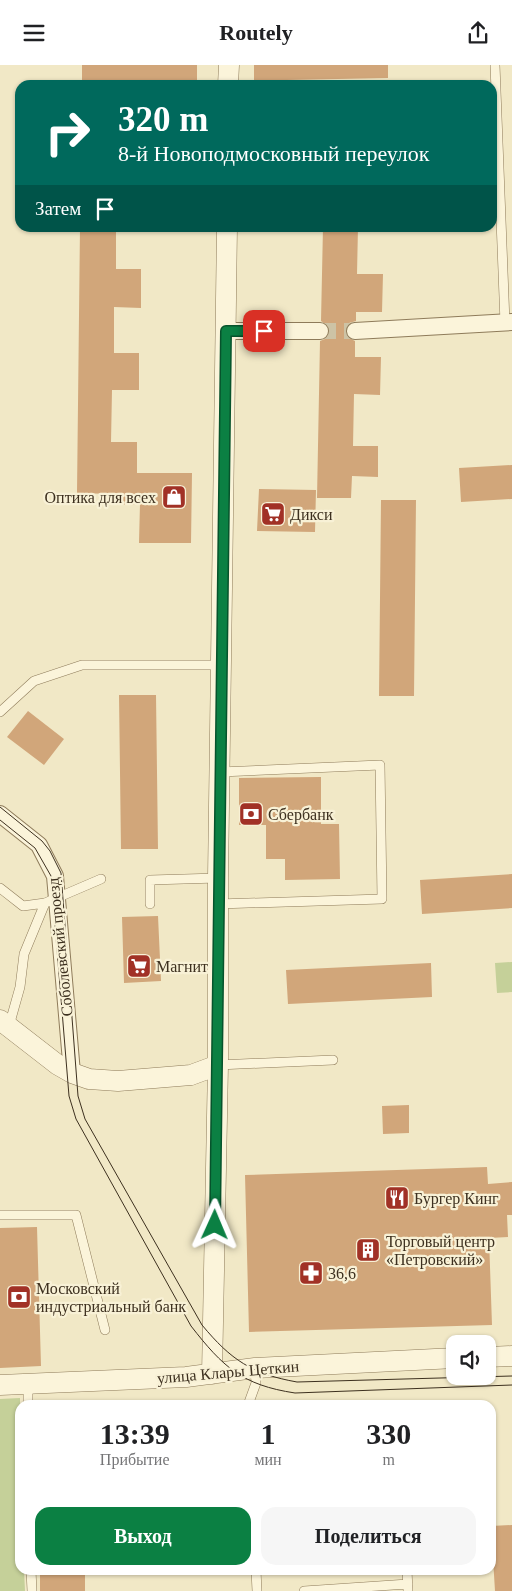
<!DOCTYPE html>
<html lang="ru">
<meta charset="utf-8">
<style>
body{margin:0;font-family:"Times New Roman",serif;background:#f6f6f6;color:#202124;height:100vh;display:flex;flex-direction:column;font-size:19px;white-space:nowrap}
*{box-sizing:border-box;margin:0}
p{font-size:16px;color:#757577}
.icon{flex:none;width:28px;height:28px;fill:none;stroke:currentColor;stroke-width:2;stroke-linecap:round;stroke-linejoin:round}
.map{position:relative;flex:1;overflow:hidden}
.details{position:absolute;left:15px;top:1335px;width:481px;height:175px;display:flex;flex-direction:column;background:#fff;border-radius:15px;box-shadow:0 1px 4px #0004}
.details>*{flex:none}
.top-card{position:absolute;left:15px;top:15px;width:482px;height:152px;border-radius:15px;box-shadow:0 1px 4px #0004;background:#00695c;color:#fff;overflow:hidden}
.controls{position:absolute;left:446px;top:1270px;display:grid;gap:10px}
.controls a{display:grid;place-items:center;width:50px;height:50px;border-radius:10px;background:#fff;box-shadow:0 1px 4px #0004;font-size:25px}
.pin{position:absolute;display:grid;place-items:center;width:42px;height:42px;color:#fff;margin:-21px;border-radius:10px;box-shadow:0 2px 8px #0006}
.me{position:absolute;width:55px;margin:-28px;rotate:1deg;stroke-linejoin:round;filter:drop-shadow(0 0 4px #0008)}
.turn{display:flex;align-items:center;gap:18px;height:105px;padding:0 20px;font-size:22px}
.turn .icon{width:65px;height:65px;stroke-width:2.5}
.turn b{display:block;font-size:35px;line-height:42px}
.then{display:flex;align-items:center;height:48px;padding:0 20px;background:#0003;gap:10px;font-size:19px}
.eta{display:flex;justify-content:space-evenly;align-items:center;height:85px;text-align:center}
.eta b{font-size:30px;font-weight:700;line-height:35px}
.button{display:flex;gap:10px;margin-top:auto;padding:10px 20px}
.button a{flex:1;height:58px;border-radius:15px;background:#0b8043;color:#fff;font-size:20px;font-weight:700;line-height:58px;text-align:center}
.button a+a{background:#f6f6f6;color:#202124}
header{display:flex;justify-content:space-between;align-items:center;height:65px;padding:0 20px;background:#fff;font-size:22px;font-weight:700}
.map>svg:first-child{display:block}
</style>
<header><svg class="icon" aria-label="menu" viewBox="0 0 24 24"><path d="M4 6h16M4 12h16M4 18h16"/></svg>Routely<svg class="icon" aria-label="share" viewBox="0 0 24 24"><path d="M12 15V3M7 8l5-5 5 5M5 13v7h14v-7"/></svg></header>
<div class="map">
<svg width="512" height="1526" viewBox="0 0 512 1526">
<rect width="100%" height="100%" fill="#f1e8c6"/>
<path fill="#c5d099" d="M 512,897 L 512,927 L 497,928 L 495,898 Z
M 20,1333 L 20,1505 L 24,1505 L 25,1526 L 0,1526 L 0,1334 Z"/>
<path fill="#d1a67a" d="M 82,0 L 197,0 L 197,20 L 82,20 Z
M 254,0 L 388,0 L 388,13 L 287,15 L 287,20 L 254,20 Z
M 80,162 L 116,162 L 116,204 L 141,204 L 141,243 L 114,242 L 114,288 L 139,288 L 139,325 L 112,325 L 111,377 L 137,377 L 137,408 L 192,408 L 191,478 L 139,478 L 140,439 L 112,440 L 112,429 L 77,428 Z
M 323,162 L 358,162 L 357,209 L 383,209 L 382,247 L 356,247 L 356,256 L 349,258 L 345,266 L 347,272 L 355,276 L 355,292 L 381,292 L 380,330 L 354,329 L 353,381 L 378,381 L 378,412 L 352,411 L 351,433 L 317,433 L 320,276 L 325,274 L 330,266 L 328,261 L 321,256 Z
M 512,400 L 512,434 L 461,437 L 459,403 Z
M 259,424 L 316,425 L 315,467 L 257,466 Z
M 381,435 L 416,435 L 414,631 L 379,631 Z
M 119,630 L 156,630 L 158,784 L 121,784 Z
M 28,646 L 64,674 L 44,700 L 7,672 Z
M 321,712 L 321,759 L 339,759 L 340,814 L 285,815 L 285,794 L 266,794 L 266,760 L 239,760 L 239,713 Z
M 512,809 L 512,843 L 422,849 L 420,815 Z
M 158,851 L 161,916 L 124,918 L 122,852 Z
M 431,898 L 432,932 L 288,939 L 286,905 Z
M 409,1040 L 409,1068 L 383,1069 L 382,1041 Z
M 487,1102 L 488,1119 L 512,1117 L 512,1150 L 507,1150 L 508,1172 L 489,1173 L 492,1260 L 249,1267 L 245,1110 Z
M 37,1162 L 41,1301 L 0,1303 L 0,1163 Z
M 512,1460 L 512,1526 L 495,1526 L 491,1461 Z
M 40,1505 L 85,1505 L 85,1526 L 40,1526 Z"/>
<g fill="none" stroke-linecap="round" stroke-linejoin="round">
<path stroke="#cdc3a5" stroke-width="16" stroke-dasharray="16 8" stroke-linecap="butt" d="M 320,266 L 355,266"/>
<defs>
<path id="service" d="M 495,0 L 505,258
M 0,647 L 34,616 L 82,600 L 221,600
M 0,823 L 23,841 L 45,838 L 101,814
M 150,839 L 150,815 L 218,813
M 218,839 L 382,834 L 380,700 L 220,707
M 9,961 L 20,922 L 24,889 L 45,838
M 218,1000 L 333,995
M 0,1150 L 76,1150 L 105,1265
M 28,1319 L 28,1340
M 248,1340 L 256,1318 L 255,1303
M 31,1505 L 32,1526
M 256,1505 L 257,1526
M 407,1505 L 408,1526
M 304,1526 L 408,1519"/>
<path id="minor" d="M 225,266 L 320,266
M 355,266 L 512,257
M 0,749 L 39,780 L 55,811 L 72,1008"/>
<path id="tertiary" d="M 228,20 L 229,0
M 0,955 L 58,1000 L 72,1008 L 89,1014 L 118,1016 L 191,1010 L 218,1000
M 488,1292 L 512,1291
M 212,1309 L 218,1000 L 218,813 L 227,162
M 0,1320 L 186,1312 L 255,1303 L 455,1293"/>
</defs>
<use href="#service" stroke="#8e7b5a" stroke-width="10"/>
<use href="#minor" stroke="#8e7b5a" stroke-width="18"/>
<use href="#tertiary" stroke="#8e7b5a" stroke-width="21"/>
<use href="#service" stroke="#fbf4da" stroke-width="9"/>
<use href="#minor" stroke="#fbf4da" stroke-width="16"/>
<use href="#tertiary" stroke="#fbf4da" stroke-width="20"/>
<path stroke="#3d301f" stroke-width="1" d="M 0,742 L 42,776 L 50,786 L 61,808 L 78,1031 L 85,1054 L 202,1260 C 231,1295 252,1309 297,1317 L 512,1311
M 0,755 L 35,783 L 51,811 L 69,1031 L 76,1054 L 191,1261 C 223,1302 242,1320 295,1328 L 512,1320"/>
</g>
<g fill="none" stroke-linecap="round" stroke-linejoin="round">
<defs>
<path id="route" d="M 215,1160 L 226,266 L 264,266"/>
</defs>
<use href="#route" stroke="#07532c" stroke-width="12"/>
<use href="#route" stroke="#0b8043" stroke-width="9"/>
</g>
<defs>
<symbol id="shop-square" viewBox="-11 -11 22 22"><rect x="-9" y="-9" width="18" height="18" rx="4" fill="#a13126" stroke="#f8f1d6"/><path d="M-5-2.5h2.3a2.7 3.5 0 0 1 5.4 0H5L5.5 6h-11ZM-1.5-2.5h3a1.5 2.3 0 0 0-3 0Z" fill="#fff"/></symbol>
<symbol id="supermarket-square" viewBox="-11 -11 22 22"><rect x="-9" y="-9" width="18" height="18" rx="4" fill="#a13126" stroke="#f8f1d6"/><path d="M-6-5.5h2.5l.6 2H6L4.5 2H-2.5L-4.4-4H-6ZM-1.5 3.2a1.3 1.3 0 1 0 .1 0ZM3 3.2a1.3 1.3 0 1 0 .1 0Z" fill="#fff"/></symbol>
<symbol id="bank-square" viewBox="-11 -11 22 22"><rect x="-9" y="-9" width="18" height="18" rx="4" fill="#a13126" stroke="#f8f1d6"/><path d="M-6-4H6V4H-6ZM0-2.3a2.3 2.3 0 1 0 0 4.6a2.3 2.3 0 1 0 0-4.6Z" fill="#fff"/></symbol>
<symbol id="restaurant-square" viewBox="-11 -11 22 22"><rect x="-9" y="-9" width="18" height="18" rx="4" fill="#a13126" stroke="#f8f1d6"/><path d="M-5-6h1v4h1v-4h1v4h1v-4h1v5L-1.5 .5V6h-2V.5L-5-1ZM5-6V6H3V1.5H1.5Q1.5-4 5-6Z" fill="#fff"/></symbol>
<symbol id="building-square" viewBox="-11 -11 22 22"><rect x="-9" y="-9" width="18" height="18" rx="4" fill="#a13126" stroke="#f8f1d6"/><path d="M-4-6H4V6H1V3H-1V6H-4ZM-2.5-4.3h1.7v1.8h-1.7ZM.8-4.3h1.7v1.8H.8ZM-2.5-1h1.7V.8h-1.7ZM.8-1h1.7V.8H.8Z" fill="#fff"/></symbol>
<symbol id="pharmacy-square" viewBox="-11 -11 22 22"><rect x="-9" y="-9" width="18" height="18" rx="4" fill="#a13126" stroke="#f8f1d6"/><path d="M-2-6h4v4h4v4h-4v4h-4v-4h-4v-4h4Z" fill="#fff"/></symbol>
</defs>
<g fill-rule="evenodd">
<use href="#shop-square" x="160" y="418" width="28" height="28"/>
<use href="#supermarket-square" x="259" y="435" width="28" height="28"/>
<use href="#bank-square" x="237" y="735" width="28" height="28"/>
<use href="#supermarket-square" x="125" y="887" width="28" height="28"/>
<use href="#restaurant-square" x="383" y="1119" width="28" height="28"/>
<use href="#building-square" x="354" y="1171" width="28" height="28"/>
<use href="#pharmacy-square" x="297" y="1194" width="28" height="28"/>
<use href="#bank-square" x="5" y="1218" width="28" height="28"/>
</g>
<g text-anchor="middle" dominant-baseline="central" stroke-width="4.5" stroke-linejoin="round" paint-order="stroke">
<g font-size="16" fill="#3d301f" stroke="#f8f1d6" text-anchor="start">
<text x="156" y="432" text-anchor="end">Оптика для всех</text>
<text x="290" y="449">Дикси</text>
<text x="268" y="749">Сбербанк</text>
<text x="156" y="901">Магнит</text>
<text x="414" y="1133">Бургер Кинг</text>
<text x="386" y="1176">Торговый центр<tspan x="386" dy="18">«Петровский»</tspan></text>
<text x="328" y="1208">36,6</text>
<text x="36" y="1223">Московский<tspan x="36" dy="18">индустриальный банк</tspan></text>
</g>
<g font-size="16" fill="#3d301f" stroke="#f8f1d6">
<text transform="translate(60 882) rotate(-96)">Соболевский проезд</text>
<text transform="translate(228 1307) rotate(-5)">улица Клары Цеткин</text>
</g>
</g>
</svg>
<div class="controls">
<a><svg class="icon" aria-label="sound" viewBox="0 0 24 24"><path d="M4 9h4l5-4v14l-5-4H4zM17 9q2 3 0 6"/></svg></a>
</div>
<div class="pin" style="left:264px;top:266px;background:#d93025"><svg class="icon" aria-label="arrive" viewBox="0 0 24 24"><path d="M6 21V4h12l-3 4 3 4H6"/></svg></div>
<svg class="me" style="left:215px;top:1160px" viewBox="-20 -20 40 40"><path d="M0-17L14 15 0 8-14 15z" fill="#0b8043" stroke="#fff" stroke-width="4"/></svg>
<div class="top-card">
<div class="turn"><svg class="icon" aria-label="right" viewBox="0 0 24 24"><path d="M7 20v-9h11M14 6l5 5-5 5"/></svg><div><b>320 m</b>8-й Новоподмосковный переулок</div></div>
<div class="then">Затем<svg class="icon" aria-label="arrive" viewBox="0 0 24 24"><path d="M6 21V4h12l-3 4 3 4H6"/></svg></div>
</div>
<section class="details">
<div class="eta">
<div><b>13:39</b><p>Прибытие</p></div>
<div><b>1</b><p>мин</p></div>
<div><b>330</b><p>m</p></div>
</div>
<div class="button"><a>Выход</a><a>Поделиться</a></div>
</section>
</div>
